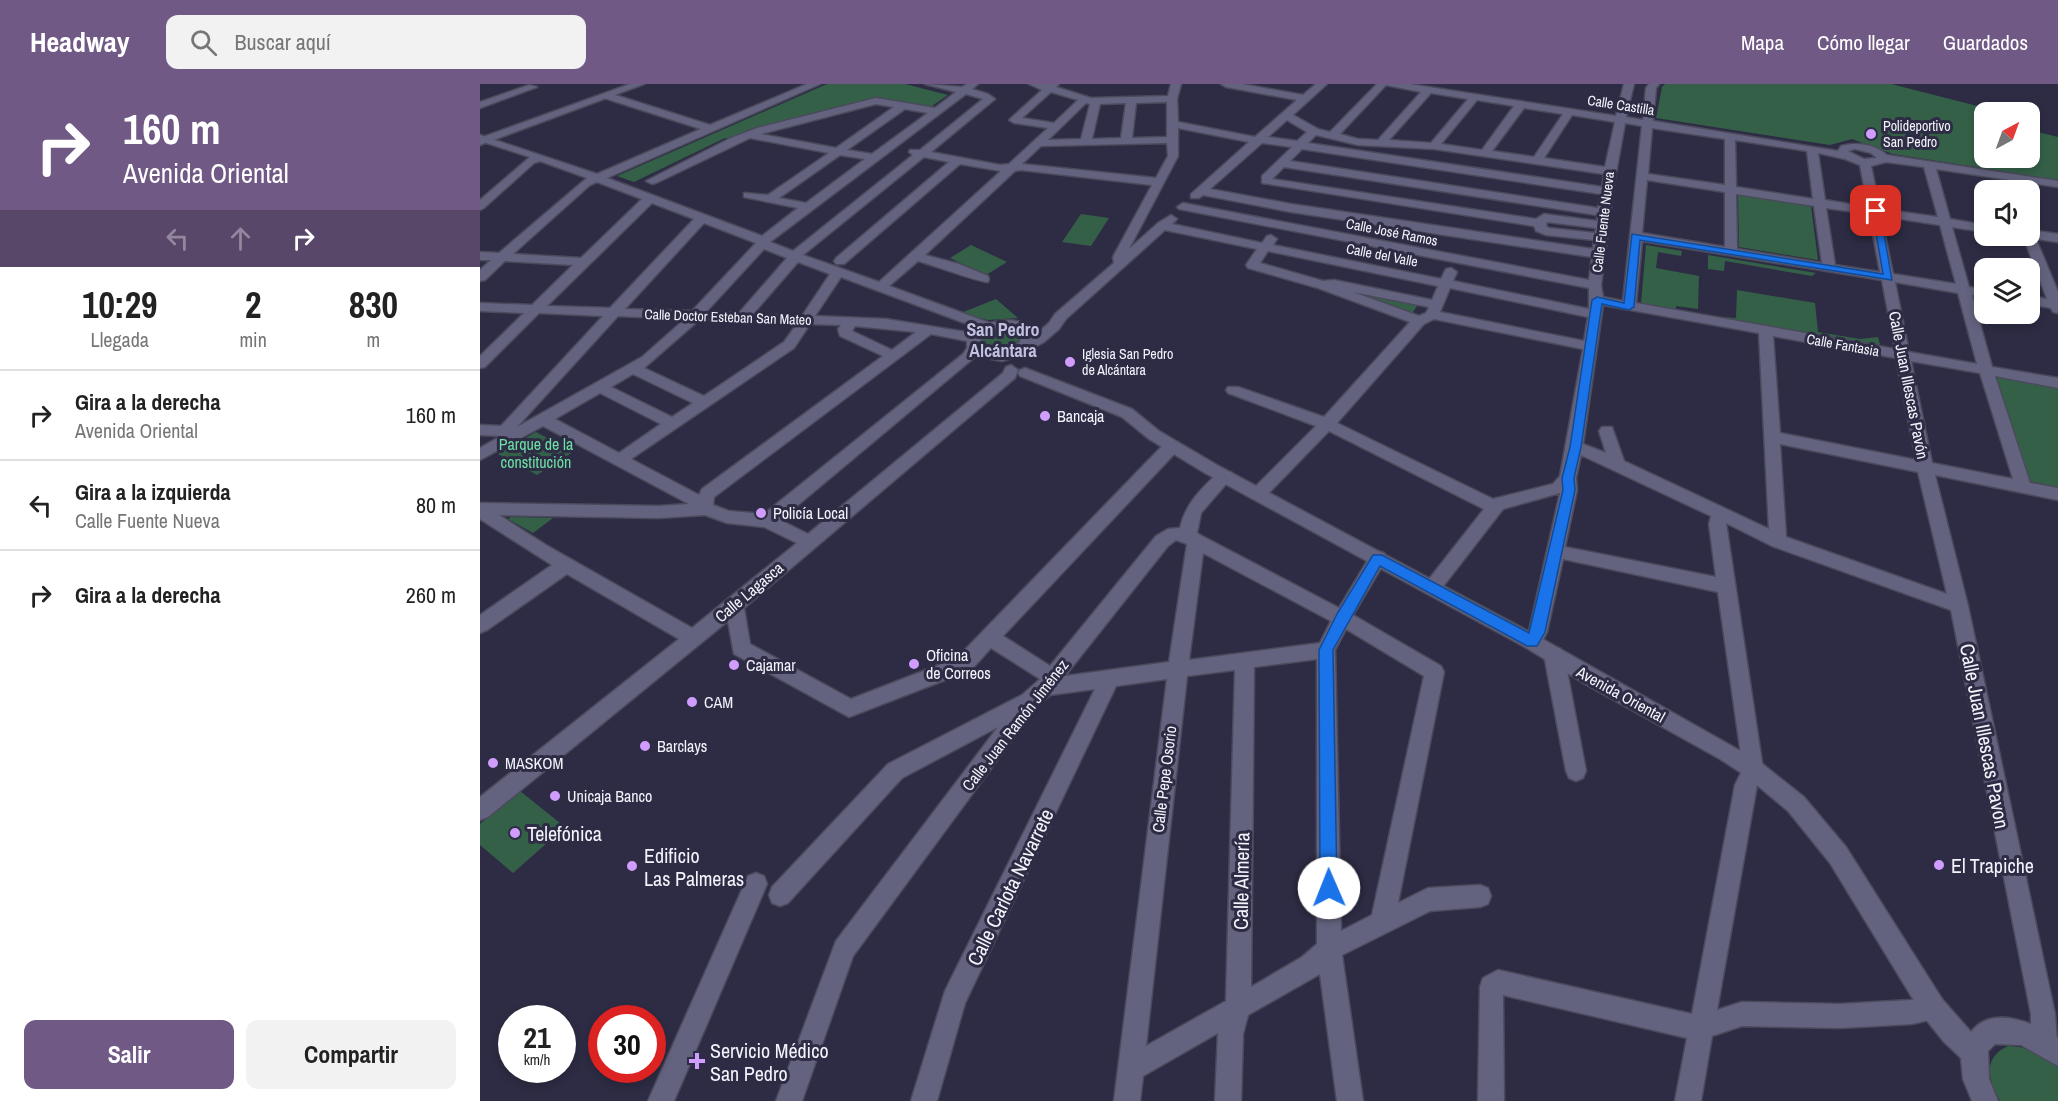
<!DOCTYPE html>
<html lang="es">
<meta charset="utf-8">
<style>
body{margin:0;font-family:"Archivo Narrow",sans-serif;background:#f2f2f2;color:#222;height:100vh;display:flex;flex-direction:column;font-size:22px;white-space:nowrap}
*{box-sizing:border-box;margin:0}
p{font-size:20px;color:#767676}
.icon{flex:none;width:33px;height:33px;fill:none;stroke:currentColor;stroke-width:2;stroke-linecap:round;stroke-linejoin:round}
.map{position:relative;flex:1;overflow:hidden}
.side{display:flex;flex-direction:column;background:#fff;width:480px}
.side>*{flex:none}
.guide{background:#705985;color:#fff;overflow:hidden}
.needle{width:39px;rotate:41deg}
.tools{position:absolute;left:1494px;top:18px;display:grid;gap:12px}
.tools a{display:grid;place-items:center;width:66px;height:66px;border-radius:12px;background:#fff;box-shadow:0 3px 9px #0003;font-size:30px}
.speed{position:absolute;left:18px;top:921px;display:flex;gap:12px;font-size:30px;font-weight:700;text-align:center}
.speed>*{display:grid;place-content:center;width:78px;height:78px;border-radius:50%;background:#fff;box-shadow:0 3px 9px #0003;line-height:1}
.speed small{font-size:15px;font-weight:400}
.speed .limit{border:9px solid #d22;background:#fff;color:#111}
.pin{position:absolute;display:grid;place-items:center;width:51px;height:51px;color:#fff;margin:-26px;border-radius:12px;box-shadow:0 3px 9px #0006}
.me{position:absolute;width:66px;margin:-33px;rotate:359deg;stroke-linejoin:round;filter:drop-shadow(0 0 4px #0008)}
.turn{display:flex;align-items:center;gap:21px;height:126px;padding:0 24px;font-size:27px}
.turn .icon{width:78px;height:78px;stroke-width:2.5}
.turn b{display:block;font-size:42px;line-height:51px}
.lanes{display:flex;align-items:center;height:57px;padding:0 24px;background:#0003;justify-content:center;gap:30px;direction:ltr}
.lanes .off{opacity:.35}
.eta{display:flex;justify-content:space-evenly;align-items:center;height:102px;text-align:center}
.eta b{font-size:36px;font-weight:700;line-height:42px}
.cta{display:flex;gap:12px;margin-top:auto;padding:12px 24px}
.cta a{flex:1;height:69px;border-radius:12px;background:#705985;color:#fff;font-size:24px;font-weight:700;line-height:69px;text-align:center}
.cta a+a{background:#f2f2f2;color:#222}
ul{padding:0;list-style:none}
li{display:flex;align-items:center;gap:18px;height:90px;padding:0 24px;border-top:2px solid #e0e0e0}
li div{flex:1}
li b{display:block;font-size:22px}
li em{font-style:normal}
header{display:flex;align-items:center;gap:36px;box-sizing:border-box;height:84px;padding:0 30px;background:#705985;color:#fff}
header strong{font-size:28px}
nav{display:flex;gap:33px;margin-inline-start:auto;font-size:21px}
.search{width:420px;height:54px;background:#f2f2f2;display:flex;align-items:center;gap:15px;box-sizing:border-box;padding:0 21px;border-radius:12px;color:#767676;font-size:22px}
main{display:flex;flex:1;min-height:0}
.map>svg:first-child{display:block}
</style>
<header>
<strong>Headway</strong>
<div class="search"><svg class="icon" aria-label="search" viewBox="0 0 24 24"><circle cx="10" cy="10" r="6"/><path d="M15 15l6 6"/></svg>Buscar aquí</div>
<nav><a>Mapa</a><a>Cómo llegar</a><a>Guardados</a></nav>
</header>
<main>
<section class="side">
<div class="guide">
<div class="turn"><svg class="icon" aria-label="right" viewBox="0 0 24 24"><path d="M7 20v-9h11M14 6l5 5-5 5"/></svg><div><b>160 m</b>Avenida Oriental</div></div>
<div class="lanes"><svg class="icon off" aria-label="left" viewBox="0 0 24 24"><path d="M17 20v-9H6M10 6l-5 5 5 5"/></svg><svg class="icon off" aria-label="ahead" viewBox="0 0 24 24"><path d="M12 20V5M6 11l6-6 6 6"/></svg><svg class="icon" aria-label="right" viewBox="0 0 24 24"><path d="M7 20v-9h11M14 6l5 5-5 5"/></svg></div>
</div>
<div class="eta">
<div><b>10:29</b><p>Llegada</p></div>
<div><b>2</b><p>min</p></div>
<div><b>830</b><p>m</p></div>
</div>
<ul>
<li><svg class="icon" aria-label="right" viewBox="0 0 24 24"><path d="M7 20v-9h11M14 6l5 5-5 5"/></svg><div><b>Gira a la derecha</b><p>Avenida Oriental</p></div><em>160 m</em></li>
<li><svg class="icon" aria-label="left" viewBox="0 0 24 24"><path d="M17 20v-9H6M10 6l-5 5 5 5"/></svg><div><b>Gira a la izquierda</b><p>Calle Fuente Nueva</p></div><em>80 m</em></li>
<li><svg class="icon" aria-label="right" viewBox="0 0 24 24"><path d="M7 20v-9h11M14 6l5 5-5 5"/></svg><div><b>Gira a la derecha</b></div><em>260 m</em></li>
</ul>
<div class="cta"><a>Salir</a><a>Compartir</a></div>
</section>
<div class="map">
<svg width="1578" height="1017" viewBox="0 0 1578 1017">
<rect width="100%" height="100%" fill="#2d2c44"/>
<path fill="#346048" d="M 347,0 L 425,0 L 468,11 L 449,24 L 399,15 L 251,55 L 245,54 L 154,98 L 137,92 Z
M 1185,0 L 1411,0 L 1509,25 L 1512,28 L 1504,28 L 1504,74 L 1550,74 L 1550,46 L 1578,53 L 1578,96 L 1413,70 L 1372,55 L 1350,61 L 1176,34 L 1182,3 Z
M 1258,111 L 1331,122 L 1338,176 L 1259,163 Z
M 601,130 L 629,134 L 611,162 L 582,158 Z
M 491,161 L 527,178 L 506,191 L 470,174 Z
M 1166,161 L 1202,167 L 1201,172 L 1178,168 L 1176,184 L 1219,192 L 1218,225 L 1196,222 L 1196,226 L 1161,220 Z
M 1228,171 L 1336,189 L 1332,192 L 1245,177 L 1244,187 L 1228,185 Z
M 870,205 L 939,219 L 931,231 L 868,208 Z
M 1257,206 L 1335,219 L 1338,248 L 1380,255 L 1398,253 L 1400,261 L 1226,232 L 1256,234 Z
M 516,215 L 538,234 L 508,236 L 481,229 Z
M 528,243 L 540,246 L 543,258 C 530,267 512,276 500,261 C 501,246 516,246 528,243 Z
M 1515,293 L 1578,304 L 1578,403 L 1548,397 Z
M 56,348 L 93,368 L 57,391 L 18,370 Z
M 31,433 L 73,434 L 53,449 L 28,435 Z
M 40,707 L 85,743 L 33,789 L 0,761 L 0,740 Z
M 1528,962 C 1548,963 1564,969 1578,983 L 1578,1017 L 1520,1017 C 1508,996 1502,974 1528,962 Z"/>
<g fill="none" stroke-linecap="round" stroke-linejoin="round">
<defs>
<path id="street" d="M 327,0 L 340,0 L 127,94 L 282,152 L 318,124 L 264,113 L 264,109 L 288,111 L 349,69 L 270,54 L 176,99 L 172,100 L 166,97 L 251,54 L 277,44 L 396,14 L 455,24 L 476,8 L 445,0 L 482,3 L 487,0 L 498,0 L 492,5 L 508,10 L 515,15 L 451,68 L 520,81 L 529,80 L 568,44 L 534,39 L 529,36 L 562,6 L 549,0 L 579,0 L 576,3 L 611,14 L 688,12 L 691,0 L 701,0 L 697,15 L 698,38 L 775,53 L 817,16 L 746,3 L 741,0 L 762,0 L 823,11 L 836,0 L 847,0 L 813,31 L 838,45 L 850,48 L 897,0 L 929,0 L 1136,32 L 1144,0 L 1154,0 L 1146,33 L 1163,36 L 1166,4 L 1169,0 L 1179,0 L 1176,4 L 1173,37 L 1358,67 L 1361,62 C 1378,58 1394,60 1407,71 L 1578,97 L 1578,103 L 1456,85 L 1470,135 L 1504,141 L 1504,148 L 1472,143 L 1489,203 L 1504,205 L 1504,213 L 1492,211 L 1512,283 L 1578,294 L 1578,304 L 1515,292 L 1550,399 L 1578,404 L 1578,416 L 1455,391 L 1488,522 L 1575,930 L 1577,958 L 1573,967 L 1564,971 L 1555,967 L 1551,958 L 1551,930 L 1471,526 L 1292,462 L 1246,439 L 1283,685 L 1277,701 L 1237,926 L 1262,918 L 1360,920 L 1432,916 L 1453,912 L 1462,915 L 1465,924 L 1462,933 L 1432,940 L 1360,944 L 1262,942 L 1232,952 L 1221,1017 L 1195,1017 L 1207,954 L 1023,911 L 1024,1017 L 998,1017 L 1000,903 L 1003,894 L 1018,886 L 1212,930 L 1255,701 L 1263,685 L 1238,508 L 1083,475 L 1067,548 L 1059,563 L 1052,566 L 1045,563 L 1043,558 L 1049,547 L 1080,409 L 1023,425 L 958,509 L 952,511 L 946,509 L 943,504 L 946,499 L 1004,425 L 849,347 L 784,414 L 772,414 L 770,410 L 772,406 L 836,342 L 748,309 L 746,306 L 748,303 L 758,303 L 844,333 L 930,238 L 838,204 L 768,184 L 766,181 L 777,165 L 685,146 L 586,235 L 579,245 L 564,258 L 541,271 L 522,277 L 496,272 L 300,436 L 328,450 L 523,289 L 526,283 L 531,281 L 538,286 L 535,294 L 264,524 L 270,560 L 371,615 L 477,574 L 686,358 L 698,358 L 700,362 L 698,366 L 523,552 L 570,582 L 676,452 L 688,445 L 700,444 C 705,420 722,404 739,388 L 751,388 L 753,392 L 721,429 L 717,449 L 722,452 L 859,524 L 892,469 L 898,467 L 904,469 L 907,474 L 873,531 L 961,582 L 964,588 L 918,819 L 948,804 L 1000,801 L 1008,804 L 1011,812 L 1008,820 L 1000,823 L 950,827 L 862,871 L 883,1017 L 857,1017 L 840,890 L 768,931 L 763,950 L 761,1017 L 735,1017 L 738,949 L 663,992 L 660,1017 L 634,1017 L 687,595 L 636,602 L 485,919 L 457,1017 L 431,1017 L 465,907 L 615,605 L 570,611 L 557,622 L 373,872 L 322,1017 L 296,1017 L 356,857 L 518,643 L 422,694 L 308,819 L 300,822 L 292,819 L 289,811 L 292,803 L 408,680 L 542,611 L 560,595 L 511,564 L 491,586 L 369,633 L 254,570 L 248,537 L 8,733 L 0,736 L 0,713 L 199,555 L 87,490 L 7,546 L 0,549 L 0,531 L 72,481 L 0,435 L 0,419 L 179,422 L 209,420 L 63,342 L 0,376 L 0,364 L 21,352 L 0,351 L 0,341 L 21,342 L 123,232 L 59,229 L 5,283 L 0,284 L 0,272 L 44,229 L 0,227 L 0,219 L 52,221 L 93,181 L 25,177 L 5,196 L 0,197 L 0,186 L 11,176 L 0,176 L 0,168 L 19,169 L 107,94 L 60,77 L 54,79 L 4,124 L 0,126 L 0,116 L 50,73 L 0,57 L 0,51 L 117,90 L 221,45 L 124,14 L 124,10 L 132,10 L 230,41 ZM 906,1 L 941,8 L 898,56 L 878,55 L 860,50 ZM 571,8 L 598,16 L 574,39 L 542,34 ZM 951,9 L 988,15 L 951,59 L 909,56 ZM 486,10 L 503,15 L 440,66 L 430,66 L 429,68 L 433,71 L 313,167 L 290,158 ZM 997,16 L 1034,22 L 1002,66 L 961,60 ZM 687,18 L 687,53 L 652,54 L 656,19 ZM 606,19 L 610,20 L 601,55 L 568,56 ZM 646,19 L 641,54 L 612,55 L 620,20 ZM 396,20 L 414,23 L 356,64 L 281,50 ZM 1044,24 L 1083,30 L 1054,73 L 1012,67 ZM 425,25 L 448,29 L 392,70 L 367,66 ZM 1092,31 L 1135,38 L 1125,83 L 1064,74 ZM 807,36 L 827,48 L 817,57 L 788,53 ZM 1145,39 L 1162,42 L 1143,217 L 1123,213 L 1121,201 L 1134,100 ZM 698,44 L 769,58 L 711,110 L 711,114 L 719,114 L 723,111 L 811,128 L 1112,173 L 1109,196 L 703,119 L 697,123 L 699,125 L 1109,204 L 1109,225 L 973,197 L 977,188 L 971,184 L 966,185 L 961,195 L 793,161 L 797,155 L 791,151 L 787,152 L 782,159 L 692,140 L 697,135 L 691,131 L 678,139 L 649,165 L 698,72 ZM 1172,44 L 1245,55 L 1245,101 L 1168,90 ZM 836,51 L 878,61 L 954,65 L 1124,90 L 1122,103 L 828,59 ZM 1255,56 L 1327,67 L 1333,115 L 1256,103 ZM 687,59 L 688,72 L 676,94 L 542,80 L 561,62 ZM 782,59 L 812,63 L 782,92 L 782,99 L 1054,142 L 1056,147 L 1066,151 L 1114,156 L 1113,165 L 811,120 L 730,105 ZM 822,65 L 1121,110 L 1118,124 L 810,77 ZM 1375,65 L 1391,69 L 1397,74 L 1384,75 L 1368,67 ZM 1338,69 L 1365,75 L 1380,81 L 1388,123 L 1345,116 ZM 360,71 L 385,75 L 326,119 L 299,114 ZM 444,73 L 469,78 L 356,174 L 354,177 L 356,180 L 364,180 L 480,80 L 521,87 L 399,198 L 323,171 ZM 1406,78 L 1444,83 L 1458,133 L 1400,125 L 1391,82 ZM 804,83 L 1117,131 L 1117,137 L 1064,130 L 1056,135 L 792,95 ZM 541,86 L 672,101 L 633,173 L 634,179 L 575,230 L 569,239 L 554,252 C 552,233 524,235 510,239 L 409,202 L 438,177 C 450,180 501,199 508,198 L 509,195 L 508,192 L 479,180 L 445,171 L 535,87 ZM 1167,96 L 1245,108 L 1245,163 L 1162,149 ZM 117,98 L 162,115 L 101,174 L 33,170 L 110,101 ZM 1256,110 L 1334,122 L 1342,179 L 1257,165 ZM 172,119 L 214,135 L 130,224 L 67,222 ZM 1346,124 L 1389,130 L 1400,188 L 1355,181 ZM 1401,132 L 1460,141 L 1476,200 L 1413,190 ZM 1067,138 L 1116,144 L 1115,149 L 1069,144 L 1066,142 ZM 224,139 L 276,159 L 212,227 L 145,225 ZM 1162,157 L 1402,196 L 1415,265 L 1156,219 ZM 284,165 L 307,174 L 259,229 L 226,228 ZM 788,167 L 958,202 L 952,216 L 854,196 L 843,197 L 780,179 ZM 318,178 L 350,190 L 322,232 L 273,230 ZM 361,193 L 498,244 L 492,249 L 406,235 L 335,232 ZM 1415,198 L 1478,209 L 1497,280 L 1429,268 ZM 970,204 L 1108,233 L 1104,257 L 960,228 ZM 873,208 L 949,223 L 946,229 L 939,232 ZM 1123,221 L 1279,249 L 1289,445 L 1144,377 L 1132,343 L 1122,343 L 1119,347 L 1126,369 L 1103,360 ZM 138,232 L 205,235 L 162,273 L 37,343 ZM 954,235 L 1103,265 L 1080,392 L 1073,400 L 1013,415 L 857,339 L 944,240 ZM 219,236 L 317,240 L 304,258 L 224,312 L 164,284 ZM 330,240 L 361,241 L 358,245 L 360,252 L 403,272 L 222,405 L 219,411 L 151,375 L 314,264 ZM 375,242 L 436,248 L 412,266 L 372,247 ZM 526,244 L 536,246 L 540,249 L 540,258 C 528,269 514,272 501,262 L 501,255 L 513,247 ZM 451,250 L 487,257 L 487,264 L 483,270 L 284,430 L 249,427 L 233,421 L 234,413 ZM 1293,252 L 1416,274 L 1436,376 L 1300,349 ZM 1431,277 L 1500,289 L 1533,395 L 1452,379 ZM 153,290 L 213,319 L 192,333 L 131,303 ZM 120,309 L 181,340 L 139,369 L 75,335 ZM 1300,360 L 1438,388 L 1467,510 L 1306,453 ZM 1101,371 L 1231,432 L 1229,440 L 1236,493 L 1085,463 L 1097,406 L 1096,394 ZM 19,431 L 179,434 L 225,431 L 247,439 L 284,443 L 317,459 L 212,544 L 66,461 ZM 696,456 L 707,460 L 689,578 L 585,592 L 688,462 ZM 723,469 L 851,537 L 840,559 L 709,576 ZM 866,545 L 944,592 L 892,831 L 861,847 L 855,566 ZM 837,575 L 837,860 L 822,873 L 771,903 L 774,583 ZM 755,586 L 746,917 L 666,962 L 707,592 Z
M 49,1 L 57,3 L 0,24 L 0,18 Z
M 1550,146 L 1578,150 L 1578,158 L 1556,155 L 1578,208 L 1578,229 L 1573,228 L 1571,224 L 1550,220 L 1550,212 L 1567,215 L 1543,152 L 1550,152 Z
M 1074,563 L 1081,565 L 1084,571 L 1106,687 L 1103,694 L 1096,697 L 1089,694 L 1086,687 L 1064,571 L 1067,565 Z
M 276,789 L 284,792 L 287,800 L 194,1017 L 168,1017 L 268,792 Z"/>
<path id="secondary" d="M 150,0 L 164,0 L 0,61 L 0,54 Z
M 545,284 L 652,325 L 679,347 L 737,381 L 1059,553 L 1280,678 L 1324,713 L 1366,763 L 1462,915 L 1491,948 C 1512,920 1555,939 1578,954 L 1578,982 L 1541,961 L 1515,960 L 1508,967 L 1509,995 L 1518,1017 L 1492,1017 L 1483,995 L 1481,974 L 1464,958 L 1444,933 L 1350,779 L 1308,727 L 1266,692 L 1240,675 L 1105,600 L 1045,563 L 725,389 L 669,355 L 642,333 L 540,292 L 538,289 L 540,286 Z"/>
</defs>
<use href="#street" stroke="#4b4a5c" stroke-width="3"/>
<use href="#secondary" stroke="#4b4a5c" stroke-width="3"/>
<use href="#street" fill="#64637f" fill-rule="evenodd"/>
<use href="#secondary" fill="#64637f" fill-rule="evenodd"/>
</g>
<path fill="#1a73e8" stroke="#114b97" stroke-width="1.5" d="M 1392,125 L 1400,127 L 1412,196 L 1160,156 L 1154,223 L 1149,226 L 1122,220 L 1101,363 L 1094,394 L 1095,406 L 1065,548 L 1057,562 L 1047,562 L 900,482 L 853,566 L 857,804 L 855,810 L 849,812 L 843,810 L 840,804 L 839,566 L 857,530 L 893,471 L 902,471 L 1049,549 L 1083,406 L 1082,394 L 1090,363 L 1112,216 L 1117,213 L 1144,219 L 1152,150 L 1403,190 Z"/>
<g fill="#d09dfe" stroke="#2d2c44" stroke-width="2">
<circle cx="1391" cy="50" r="6"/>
<circle cx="590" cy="278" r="6"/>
<circle cx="565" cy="332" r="6"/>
<circle cx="281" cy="429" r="6"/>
<circle cx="434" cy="580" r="6"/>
<circle cx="254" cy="581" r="6"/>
<circle cx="212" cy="618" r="6"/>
<circle cx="165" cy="662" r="6"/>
<circle cx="13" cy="679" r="6"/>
<circle cx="75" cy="712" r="6"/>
<circle cx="35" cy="749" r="6"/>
<circle cx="1459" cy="781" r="6"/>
<circle cx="152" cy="782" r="6"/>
<path d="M214 968h6v6h6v6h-6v6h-6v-6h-6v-6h6z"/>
</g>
<g text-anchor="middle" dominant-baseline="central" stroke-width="6" stroke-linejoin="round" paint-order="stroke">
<g font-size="14" fill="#f3f3fc" stroke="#2d2c44">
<text transform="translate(1141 21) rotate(9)">Calle Castilla</text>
<text transform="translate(1123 138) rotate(-83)">Calle Fuente Nueva</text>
<text transform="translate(912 148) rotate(11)">Calle José Ramos</text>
<text transform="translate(902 171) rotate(11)">Calle del Valle</text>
<text transform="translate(248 233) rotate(2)">Calle Doctor Esteban San Mateo</text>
<text transform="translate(1363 261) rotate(10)">Calle Fantasia</text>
</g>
<g font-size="14" fill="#f3f3fc" stroke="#2d2c44" text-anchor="start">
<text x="1403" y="42">Polideportivo<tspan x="1403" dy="16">San Pedro</tspan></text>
<text x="602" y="270">Iglesia San Pedro<tspan x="602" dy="16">de Alcántara</tspan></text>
</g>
<g font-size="16" fill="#f3f3fc" stroke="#2d2c44">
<text transform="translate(1429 301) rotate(79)">Calle Juan Illescas Pavón</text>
<text transform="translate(269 508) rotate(-40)">Calle Lagasca</text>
<text transform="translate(1141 610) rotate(29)">Avenida Oriental</text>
<text transform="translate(535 641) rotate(-52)">Calle Juan Ramón Jiménez</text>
<text transform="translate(684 695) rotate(-83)">Calle Pepe Osorio</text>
</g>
<g font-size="16" fill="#f3f3fc" stroke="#2d2c44" text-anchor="start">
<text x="577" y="332">Bancaja</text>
<text x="293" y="429">Policía Local</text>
<text x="446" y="571">Oficina<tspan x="446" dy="18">de Correos</tspan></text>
<text x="266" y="581">Cajamar</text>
<text x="224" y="618">CAM</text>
<text x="177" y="662">Barclays</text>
<text x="25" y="679">MASKOM</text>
<text x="87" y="712">Unicaja Banco</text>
</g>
<g font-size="16" fill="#6ddfa3" stroke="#2d2c44">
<text x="56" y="360">Parque de la<tspan x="56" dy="18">constitución</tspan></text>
</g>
<g font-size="18" font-weight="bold" fill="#c2c1e0" stroke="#2d2c44">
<text x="523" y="245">San Pedro<tspan x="523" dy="21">Alcántara</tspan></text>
</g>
<g font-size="20" fill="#f3f3fc" stroke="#2d2c44">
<text transform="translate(1505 652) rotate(79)">Calle Juan Illescas Pavon</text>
<text transform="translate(761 797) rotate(-89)">Calle Almería</text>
<text transform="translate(530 803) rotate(-64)">Calle Carlota Navarrete</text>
</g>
<g font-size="20" fill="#f3f3fc" stroke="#2d2c44" text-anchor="start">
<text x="47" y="749">Telefónica</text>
<text x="164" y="771">Edificio<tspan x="164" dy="23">Las Palmeras</tspan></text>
<text x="1471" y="781">El Trapiche</text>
<text x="230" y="966">Servicio Médico<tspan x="230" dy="23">San Pedro</tspan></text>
</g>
</g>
</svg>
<div class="tools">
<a><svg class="needle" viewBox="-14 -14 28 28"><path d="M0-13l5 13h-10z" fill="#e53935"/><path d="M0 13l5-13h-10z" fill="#767676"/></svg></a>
<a><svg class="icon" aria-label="sound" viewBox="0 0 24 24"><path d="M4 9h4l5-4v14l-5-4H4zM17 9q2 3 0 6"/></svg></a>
<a><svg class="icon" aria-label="layers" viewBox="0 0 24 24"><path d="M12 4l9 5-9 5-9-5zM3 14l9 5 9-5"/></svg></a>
</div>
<div class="speed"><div>21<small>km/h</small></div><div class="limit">30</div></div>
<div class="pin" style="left:1396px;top:127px;background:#d93025"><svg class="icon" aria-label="arrive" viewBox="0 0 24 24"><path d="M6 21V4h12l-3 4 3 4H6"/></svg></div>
<svg class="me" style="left:849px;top:804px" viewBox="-20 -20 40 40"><circle r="19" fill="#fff"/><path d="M0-13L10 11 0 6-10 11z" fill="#1a73e8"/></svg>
</div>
</main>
